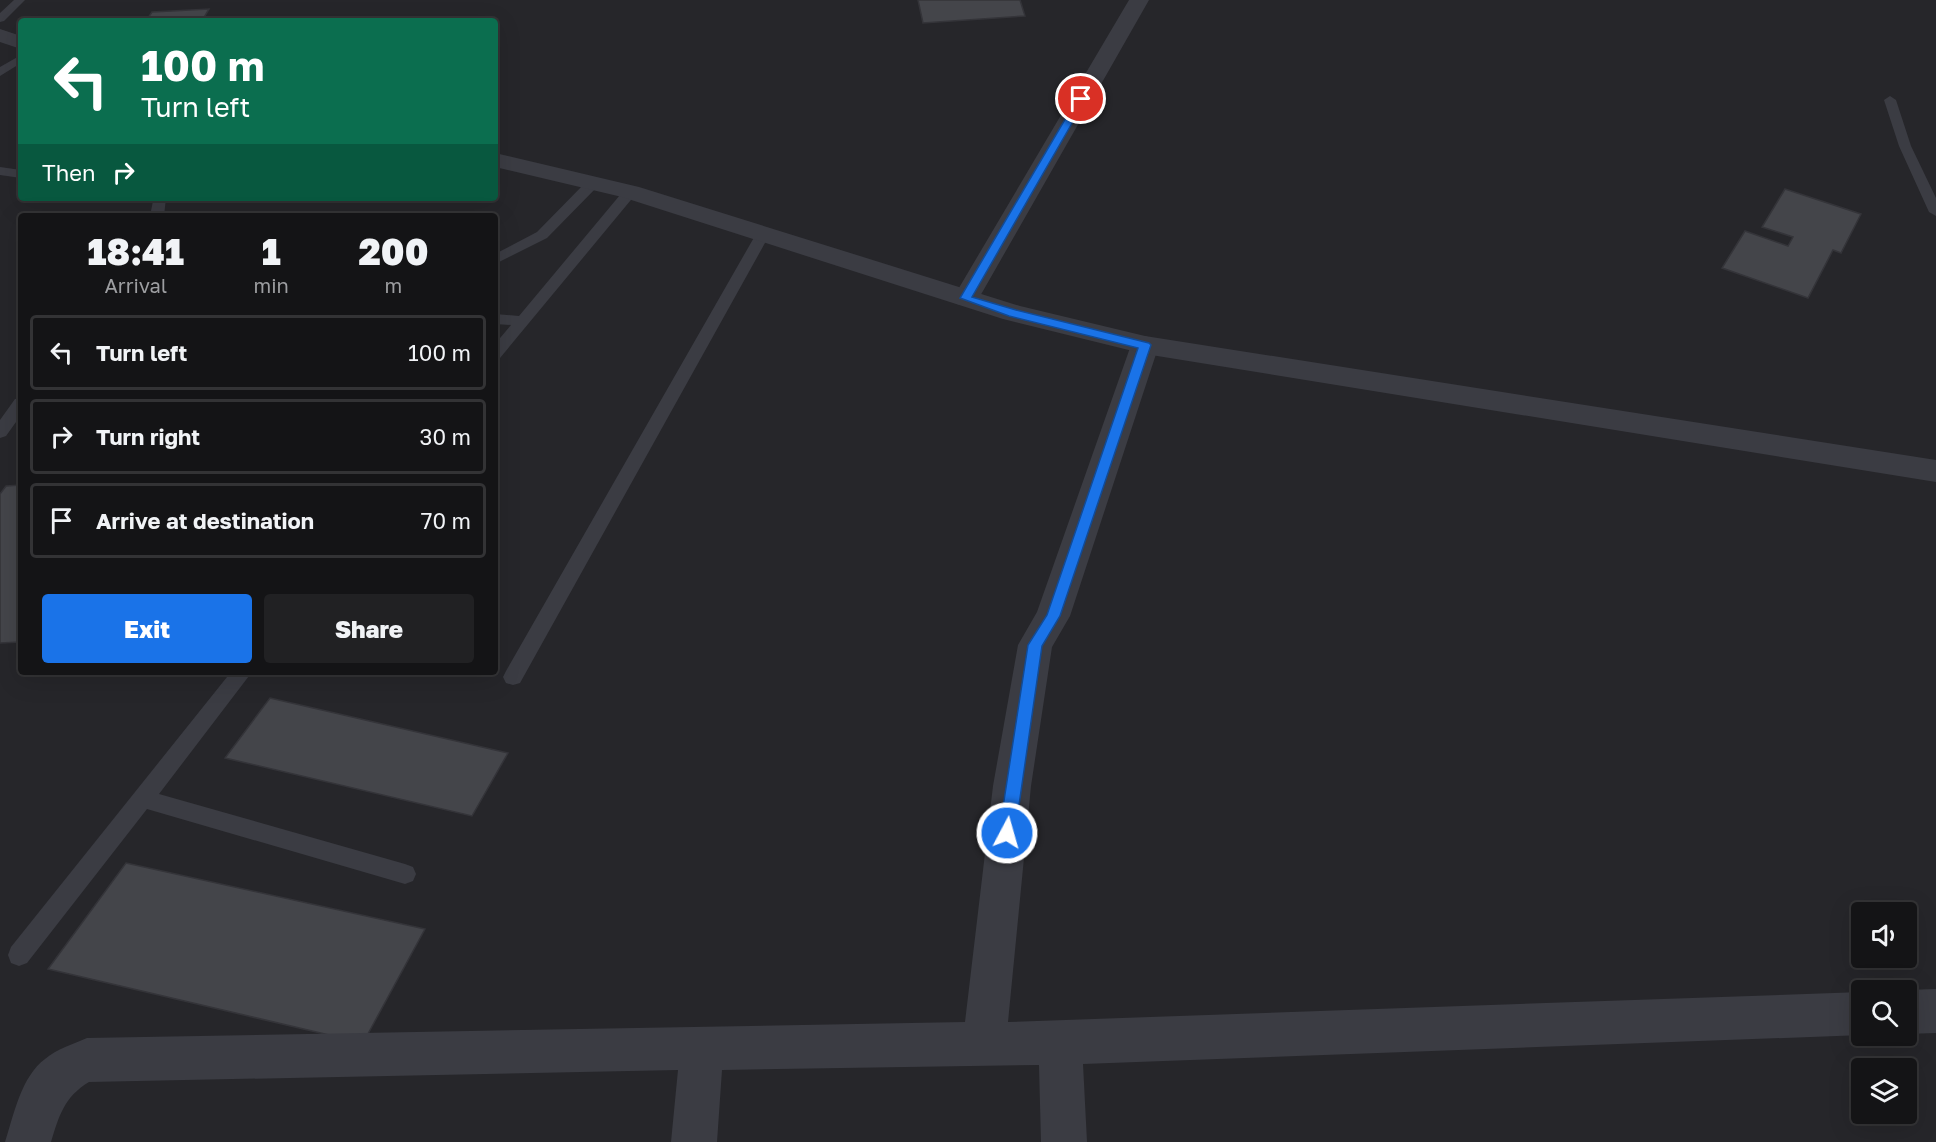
<!DOCTYPE html>
<style>
body{margin:0;font-family:"Golos Text",sans-serif;background:#212123;color:#f1f3f6;height:100vh;display:flex;flex-direction:column;font-size:22px;white-space:nowrap}
*{box-sizing:border-box;margin:0}
p{font-size:20px;color:#9d9ea1}
.icon{flex:none;width:33px;height:33px;fill:none;stroke:currentColor;stroke-width:2;stroke-linecap:round;stroke-linejoin:round}
.map{position:relative;flex:1;overflow:hidden}
.drawer{position:absolute;left:18px;top:213px;width:480px;height:462px;display:flex;flex-direction:column;background:#141416;border-radius:6px;box-shadow:0 6px 24px #0002,0 0 0 2px #333335}
.drawer>*{flex:none}
.top-card{position:absolute;left:18px;top:18px;width:480px;height:183px;border-radius:6px;box-shadow:0 6px 24px #0002,0 0 0 2px #333335;background:#0b6e4f;color:#fff;overflow:hidden}
.controls{position:absolute;left:1851px;top:902px;display:grid;gap:12px}
.controls a{display:grid;place-items:center;width:66px;height:66px;border-radius:6px;background:#141416;box-shadow:0 6px 24px #0002,0 0 0 2px #333335;font-size:30px}
.pin{position:absolute;display:grid;place-items:center;width:51px;height:51px;color:#fff;margin:-26px;border:3px solid #fff;border-radius:50%;box-shadow:0 2px 6px #0007}
.me{position:absolute;width:66px;margin:-33px;rotate:6deg;stroke-linejoin:round;filter:drop-shadow(0 0 4px #0008)}
.turn{display:flex;align-items:center;gap:21px;height:126px;padding:0 24px;font-size:27px}
.turn .icon{width:78px;height:78px;stroke-width:2.5}
.turn b{display:block;font-size:42px;line-height:51px}
.then{display:flex;align-items:center;height:57px;padding:0 24px;background:#0003;gap:12px;font-size:22px}
.eta{display:flex;justify-content:space-evenly;align-items:center;height:102px;text-align:center}
.eta b{font-size:36px;font-weight:800;line-height:42px}
.action{display:flex;gap:12px;margin-top:auto;padding:12px 24px}
.action a{flex:1;height:69px;border-radius:6px;background:#1a73e8;color:#fff;font-size:24px;font-weight:800;line-height:69px;text-align:center}
.action a+a{background:#212123;color:#f1f3f6}
ul{padding:0;list-style:none}
li{display:flex;align-items:center;gap:18px;height:75px;margin:0 12px 9px;padding:0 12px;border:3px solid #333335;border-radius:6px}
li div{flex:1}
li b{display:block;font-size:22px}
li em{font-style:normal}
.map>svg:first-child{display:block}
</style>
<div class="map">
<svg width="1936" height="1142" viewBox="0 0 1936 1142">
<rect width="100%" height="100%" fill="#1a1a1d"/>
<path fill="#26262a" fill-rule="evenodd" d="M 0,0 L 1936,0 L 1936,1142 L 0,1142 ZM 21,21 L 495,21 L 495,198 L 21,198 ZM 21,216 L 495,216 L 495,672 L 21,672 ZM 1862,912 L 1906,912 L 1906,957 L 1862,957 ZM 1862,990 L 1906,990 L 1906,1035 L 1862,1035 ZM 1862,1068 L 1906,1068 L 1906,1113 L 1862,1113 Z"/>
<path fill="#44454a" stroke="#343439" stroke-width="1.5" d="M 918,0 L 1020,0 L 1025,16 L 923,23 Z
M 209,9 L 202,21 L 146,21 L 152,12 Z
M 1785,189 L 1861,214 L 1841,253 L 1833,250 L 1808,298 L 1722,268 L 1745,231 L 1788,246 L 1793,237 L 1762,227 Z
M 21,485 L 21,642 L 0,643 L 0,494 L 6,486 Z
M 270,698 L 508,753 L 472,816 L 225,758 Z
M 126,863 L 425,929 L 363,1043 L 48,969 Z"/>
<g fill="none" stroke-linecap="round" stroke-linejoin="round">
<path fill="#3b3c43" fill-rule="evenodd" d="M 14,0 L 25,0 L 4,21 L 0,22 L 0,13 Z
M 21,55 L 21,63 L 0,76 L 0,67 Z
M 1890,96 L 1896,100 L 1911,146 L 1936,198 L 1936,216 L 1929,212 L 1899,146 L 1884,100 Z
M 0,167 L 21,170 L 21,178 L 0,175 Z
M 593,179 L 600,183 L 598,186 L 547,238 L 495,264 L 495,254 L 537,232 L 588,180 Z
M 630,188 L 637,192 L 635,195 L 500,358 L 495,359 L 495,344 L 511,325 L 495,324 L 495,314 L 519,316 L 625,189 Z
M 149,198 L 166,198 L 164,216 L 150,216 L 153,201 Z
M 763,230 L 770,234 L 520,683 L 513,685 L 506,683 L 503,677 L 506,671 L 756,234 Z
M 21,398 L 21,415 L 6,436 L 0,438 L 0,420 L 15,399 Z
M 231,672 L 252,672 L 159,794 L 405,864 L 413,867 L 416,874 L 413,881 L 405,884 L 147,809 L 27,963 L 19,966 L 11,963 L 8,955 L 11,947 Z"/>
<path fill="#3b3c43" fill-rule="evenodd" d="M 1129,0 L 1149,0 L 979,298 L 975,304 L 966,306 L 957,304 L 953,298 Z
M 1145,336 L 1155,339 L 1159,345 L 1070,616 L 1052,647 L 1031,786 L 1008,1022 L 1862,992 L 1862,1035 L 1863,1035 L 1083,1064 L 1087,1142 L 1041,1142 L 1039,1065 L 722,1070 L 717,1142 L 671,1142 L 678,1070 L 89,1082 C 64,1097 59,1116 51,1142 L 5,1142 C 14,1114 21,1077 45,1059 C 57,1049 73,1044 87,1038 L 965,1022 L 993,786 L 1018,645 L 1037,612 L 1131,345 L 1135,339 Z
M 1936,989 L 1936,1033 L 1906,1034 L 1906,990 Z"/>
<path fill="#3b3c43" fill-rule="evenodd" d="M 0,29 L 21,36 L 21,49 L 0,42 Z
M 495,153 L 639,187 L 1020,306 L 1145,336 L 1936,460 L 1936,482 L 1145,354 L 1003,319 L 622,197 L 495,167 Z"/>
</g>
<path fill="#1a73e8" stroke="#114b97" stroke-width="1.5" d="M 1081,97 L 1086,99 L 972,297 L 1016,310 L 1149,343 L 1151,345 L 1060,616 L 1042,646 L 1015,833 L 1013,838 L 1007,840 L 1002,838 L 999,833 L 1028,645 L 1047,615 L 1138,348 L 1009,316 L 960,298 L 1077,99 Z"/>
</svg>
<div class="controls">
<a><svg class="icon" aria-label="sound" viewBox="0 0 24 24"><path d="M4 9h4l5-4v14l-5-4H4zM17 9q2 3 0 6"/></svg></a>
<a><svg class="icon" aria-label="search" viewBox="0 0 24 24"><circle cx="10" cy="10" r="6"/><path d="M15 15l6 6"/></svg></a>
<a><svg class="icon" aria-label="layers" viewBox="0 0 24 24"><path d="M12 4l9 5-9 5-9-5zM3 14l9 5 9-5"/></svg></a>
</div>
<div class="pin" style="left:1081px;top:99px;background:#d93025"><svg class="icon" aria-label="arrive" viewBox="0 0 24 24"><path d="M6 21V4h12l-3 4 3 4H6"/></svg></div>
<svg class="me" style="left:1007px;top:833px" viewBox="-20 -20 40 40"><circle r="17" fill="#1a73e8" stroke="#fff" stroke-width="3"/><path d="M0-11L8 9 0 5-8 9z" fill="#fff"/></svg>
<div class="top-card">
<div class="turn"><svg class="icon" aria-label="left" viewBox="0 0 24 24"><path d="M17 20v-9H6M10 6l-5 5 5 5"/></svg><div><b>100 m</b>Turn left</div></div>
<div class="then">Then<svg class="icon" aria-label="right" viewBox="0 0 24 24"><path d="M7 20v-9h11M14 6l5 5-5 5"/></svg></div>
</div>
<section class="drawer">
<div class="eta">
<div><b>18:41</b><p>Arrival</p></div>
<div><b>1</b><p>min</p></div>
<div><b>200</b><p>m</p></div>
</div>
<ul>
<li><svg class="icon" aria-label="left" viewBox="0 0 24 24"><path d="M17 20v-9H6M10 6l-5 5 5 5"/></svg><div><b>Turn left</b></div><em>100 m</em></li>
<li><svg class="icon" aria-label="right" viewBox="0 0 24 24"><path d="M7 20v-9h11M14 6l5 5-5 5"/></svg><div><b>Turn right</b></div><em>30 m</em></li>
<li><svg class="icon" aria-label="arrive" viewBox="0 0 24 24"><path d="M6 21V4h12l-3 4 3 4H6"/></svg><div><b>Arrive at destination</b></div><em>70 m</em></li>
</ul>
<div class="action"><a>Exit</a><a>Share</a></div>
</section>
</div>
